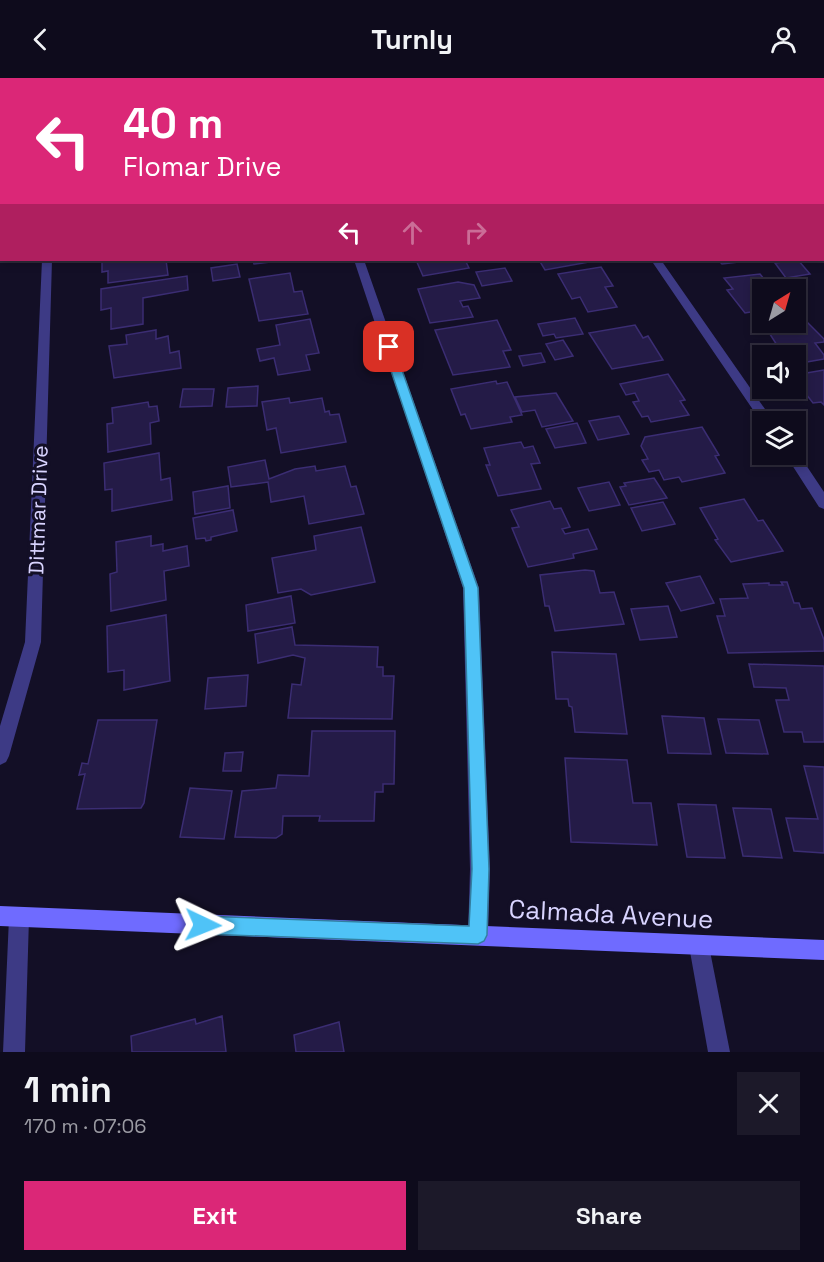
<!DOCTYPE html>
<meta charset="utf-8">
<style>
body{margin:0;font-family:"Space Grotesk",sans-serif;background:#1c1929;color:#f1f3f6;height:100vh;display:flex;flex-direction:column;font-size:22px;white-space:nowrap}
*{box-sizing:border-box;margin:0}
p{font-size:20px;color:#9b9ba3}
.icon{flex:none;width:33px;height:33px;fill:none;stroke:currentColor;stroke-width:2;stroke-linecap:round;stroke-linejoin:round}
.map{position:relative;height:974px;overflow:hidden}
.details{display:flex;flex-direction:column;background:#0e0b1c;flex:1}
.details>*{flex:none}
.banner{position:absolute;left:0px;top:0px;width:825px;height:183px;box-shadow:0 3px 9px #0003,0 0 0 2px #2e2b3b;background:#db2777;color:#fff;overflow:hidden}
.needle{width:39px;rotate:37deg}
.fabs{position:absolute;left:752px;top:201px;display:grid;gap:12px}
.fabs a{display:grid;place-items:center;width:54px;height:54px;border-radius:0px;background:#0e0b1c;box-shadow:0 3px 9px #0003,0 0 0 2px #2e2b3b;font-size:30px}
.pin{position:absolute;display:grid;place-items:center;width:51px;height:51px;color:#fff;margin:-26px;border-radius:12px;box-shadow:0 3px 9px #0006}
.me{position:absolute;width:66px;margin:-33px;rotate:92deg;stroke-linejoin:round;filter:drop-shadow(0 0 4px #0008)}
.turn{display:flex;align-items:center;gap:21px;height:126px;padding:0 24px;font-size:27px}
.turn .icon{width:78px;height:78px;stroke-width:2.5}
.turn b{display:block;font-size:42px;line-height:51px}
.lanes{display:flex;align-items:center;height:57px;padding:0 24px;background:#0003;justify-content:center;gap:30px;direction:ltr}
.lanes .off{opacity:.35}
.round{display:grid;place-items:center;flex:none;width:63px;height:63px;border-radius:0px;background:#1c1929}
.headline{display:flex;align-items:center;justify-content:space-between;height:102px;padding:0 24px}
h1{font-size:36px;font-weight:700;line-height:45px}
.button{display:flex;gap:12px;margin-top:auto;padding:12px 24px}
.button a{flex:1;height:69px;border-radius:0px;background:#db2777;color:#fff;font-size:24px;font-weight:700;line-height:69px;text-align:center}
.button a+a{background:#1c1929;color:#f1f3f6}
header{display:flex;justify-content:space-between;align-items:center;height:78px;padding:0 24px;background:#0e0b1c;font-size:27px;font-weight:700}
.map>svg:first-child{display:block}
</style>
<header><svg class="icon" aria-label="back" viewBox="0 0 24 24"><path d="M15 5l-7 7 7 7"/></svg>Turnly<svg class="icon" aria-label="person" viewBox="0 0 24 24"><circle cx="12" cy="8" r="4"/><path d="M4 21q1-7 8-7t8 7"/></svg></header>
<div class="map">
<svg width="824" height="974" viewBox="0 0 824 974">
<rect width="100%" height="100%" fill="#130f26"/>
<path fill="#241b47" stroke="#3b2d73" stroke-width="1.5" d="M 102,182 L 166,182 L 168,197 L 108,205 L 108,193 L 102,194 Z
M 253,182 L 287,182 L 254,186 Z
M 416,182 L 465,182 L 469,190 L 423,198 Z
M 539,182 L 600,182 L 545,192 Z
M 718,182 L 747,182 L 748,183 L 722,186 Z
M 798,182 L 810,196 L 786,200 L 775,185 Z
M 237,186 L 240,199 L 213,203 L 211,190 Z
M 601,189 L 613,208 L 605,209 L 617,229 L 588,234 L 580,219 L 572,221 L 558,196 Z
M 505,190 L 512,203 L 482,208 L 476,194 Z
M 290,195 L 294,214 L 302,213 L 308,236 L 259,243 L 249,201 Z
M 760,196 L 772,211 L 762,212 L 762,232 L 745,235 L 727,212 L 733,211 L 724,200 Z
M 187,198 L 188,212 L 143,220 L 143,246 L 111,251 L 111,230 L 101,232 L 101,211 Z
M 458,204 L 474,207 L 480,220 L 460,223 L 463,229 L 468,228 L 473,239 L 430,245 L 418,211 Z
M 796,233 L 824,261 L 824,264 L 815,265 L 824,277 L 824,281 L 795,286 L 795,278 L 787,278 L 780,272 L 768,253 L 780,251 L 775,244 L 795,244 Z
M 575,240 L 583,256 L 556,260 L 554,256 L 543,258 L 538,246 Z
M 310,241 L 319,275 L 306,277 L 310,292 L 278,297 L 274,280 L 260,283 L 257,271 L 280,267 L 276,247 Z
M 497,242 L 511,272 L 503,273 L 510,289 L 453,297 L 435,252 Z
M 635,247 L 643,260 L 648,258 L 663,282 L 612,291 L 589,255 Z
M 156,252 L 156,261 L 168,258 L 170,275 L 179,273 L 181,290 L 114,300 L 109,268 L 127,266 L 126,257 Z
M 563,262 L 573,278 L 555,282 L 546,266 Z
M 541,275 L 545,284 L 523,288 L 519,278 Z
M 824,292 L 824,327 L 821,324 L 813,325 L 795,302 L 795,297 Z
M 668,296 L 685,322 L 680,323 L 689,337 L 651,344 L 648,338 L 642,339 L 633,324 L 639,323 L 635,315 L 626,317 L 620,306 Z
M 496,303 L 497,306 L 507,304 L 522,337 L 510,339 L 512,344 L 471,351 L 465,336 L 461,337 L 451,311 Z
M 258,308 L 257,328 L 226,329 L 228,310 Z
M 183,311 L 214,311 L 212,328 L 180,329 Z
M 556,315 L 573,343 L 542,349 L 535,332 L 522,334 L 515,319 Z
M 289,320 L 290,325 L 322,320 L 325,334 L 329,333 L 330,337 L 339,336 L 346,364 L 281,375 L 276,350 L 267,352 L 262,324 Z
M 148,324 L 149,329 L 157,328 L 159,343 L 150,345 L 151,366 L 108,374 L 107,346 L 113,345 L 112,330 Z
M 619,338 L 629,356 L 598,362 L 589,343 Z
M 577,345 L 586,365 L 555,370 L 546,351 Z
M 702,349 L 719,377 L 715,378 L 725,395 L 682,404 L 679,399 L 664,402 L 659,392 L 649,394 L 642,382 L 648,381 L 641,368 L 645,359 Z
M 521,364 L 524,370 L 533,368 L 540,385 L 531,386 L 541,411 L 498,418 L 486,387 L 490,387 L 484,370 Z
M 159,375 L 161,402 L 170,400 L 172,422 L 112,433 L 112,411 L 105,412 L 104,385 Z
M 265,382 L 269,401 L 295,391 L 315,388 L 316,393 L 345,388 L 351,409 L 356,408 L 364,436 L 309,446 L 304,418 L 271,424 L 268,404 L 231,409 L 228,389 Z
M 654,400 L 667,420 L 629,427 L 620,409 L 626,408 L 624,405 Z
M 609,404 L 620,427 L 589,433 L 578,410 Z
M 228,408 L 230,430 L 195,436 L 193,414 Z
M 744,421 L 758,443 L 763,442 L 783,473 L 731,484 L 715,462 L 718,461 L 700,430 Z
M 550,423 L 554,431 L 561,430 L 570,449 L 562,451 L 565,456 L 588,451 L 597,471 L 573,476 L 574,480 L 528,489 L 512,450 L 519,449 L 511,432 Z
M 663,424 L 675,446 L 642,453 L 631,430 Z
M 233,432 L 237,453 L 211,459 L 211,462 L 206,463 L 205,460 L 196,461 L 193,440 Z
M 361,449 L 375,504 L 311,517 L 301,511 L 278,515 L 272,480 L 316,472 L 314,458 Z
M 151,458 L 151,468 L 163,466 L 163,473 L 187,468 L 189,488 L 164,493 L 166,522 L 111,533 L 110,496 L 117,494 L 116,464 Z
M 585,492 L 594,493 L 600,515 L 614,514 L 624,546 L 555,553 L 549,528 L 545,528 L 540,497 Z
M 700,498 L 714,525 L 681,533 L 666,505 Z
M 781,504 L 787,504 L 794,525 L 799,525 L 801,531 L 812,530 L 824,562 L 824,573 L 728,575 L 717,538 L 725,538 L 720,521 L 748,520 L 743,506 L 769,505 L 769,507 L 783,507 Z
M 291,518 L 295,545 L 248,553 L 246,527 Z
M 668,528 L 677,559 L 640,562 L 631,531 Z
M 166,537 L 170,603 L 124,612 L 124,592 L 108,594 L 107,548 Z
M 292,549 L 295,567 L 378,569 L 377,589 L 383,589 L 383,598 L 394,598 L 392,641 L 288,640 L 292,606 L 301,607 L 305,580 L 293,577 L 258,585 L 255,556 Z
M 552,574 L 616,576 L 627,656 L 575,654 L 572,629 L 569,628 L 568,621 L 556,621 Z
M 749,586 L 824,588 L 824,664 L 804,664 L 802,654 L 784,654 L 776,622 L 789,622 L 786,610 L 754,609 Z
M 248,597 L 246,628 L 205,631 L 208,600 Z
M 662,638 L 704,640 L 711,676 L 668,675 Z
M 718,641 L 759,642 L 768,676 L 726,675 Z
M 98,642 L 157,642 L 144,725 L 141,730 L 77,731 L 85,696 L 79,697 L 82,685 L 88,686 Z
M 312,653 L 395,653 L 394,706 L 383,706 L 383,714 L 375,714 L 374,743 L 319,743 L 320,738 L 283,738 L 282,756 L 276,760 L 235,759 L 242,713 L 276,710 L 278,697 L 309,698 Z
M 243,674 L 241,693 L 223,693 L 225,675 Z
M 565,680 L 627,682 L 633,725 L 651,725 L 657,767 L 571,764 Z
M 804,688 L 824,689 L 824,775 L 794,773 L 786,740 L 818,741 Z
M 190,710 L 232,713 L 224,761 L 180,759 Z
M 678,726 L 716,727 L 725,780 L 687,779 Z
M 733,730 L 771,731 L 782,780 L 743,778 Z
M 222,938 L 226,974 L 132,974 L 131,958 L 195,941 L 196,946 Z
M 339,944 L 344,974 L 296,974 L 294,957 Z"/>
<g fill="none" stroke-linecap="round" stroke-linejoin="round">
<path fill="#3d3a85" fill-rule="evenodd" d="M 50,0 L 58,0 L 58,2 L 50,2 Z
M 293,0 L 301,0 L 301,2 L 293,2 Z
M 527,0 L 535,0 L 536,2 L 527,2 Z
M 762,0 L 771,0 L 772,2 L 763,2 Z
M 42,182 L 52,182 L 41,564 L 9,678 L 6,684 L 0,687 L 0,648 L 25,564 Z
M 354,182 L 364,182 L 479,510 L 490,791 L 488,857 L 485,864 L 478,867 L 471,864 L 468,857 L 470,791 L 463,510 Z
M 651,182 L 661,182 L 774,344 L 762,345 Z
M 796,372 L 824,414 L 824,431 L 819,429 L 785,376 L 795,376 Z
M 19,830 L 26,833 L 29,840 L 25,974 L 3,974 L 9,840 L 12,833 Z
M 699,858 L 706,861 L 709,868 L 730,974 L 708,974 L 689,868 L 692,861 Z"/>
<path fill="#6f6bff" fill-rule="evenodd" d="M 0,828 L 824,862 L 824,882 L 0,848 Z"/>
</g>
<path fill="#4fc3f7" stroke="#337fa1" stroke-width="1.5" d="M 389,265 L 394,269 L 478,510 L 489,791 L 487,857 L 484,863 L 478,866 L 203,856 L 196,853 L 194,847 L 196,840 L 203,838 L 469,848 L 472,791 L 464,510 L 383,269 Z"/>
<g text-anchor="middle" dominant-baseline="central" stroke-width="6" stroke-linejoin="round" paint-order="stroke">
<g font-size="21" fill="#d9d4ff" stroke="#130f26">
<text transform="translate(38 432) rotate(-88)">Dittmar Drive</text>
</g>
<g font-size="26" fill="#d9d4ff" stroke="#130f26">
<text transform="translate(611 836) rotate(3)">Calmada Avenue</text>
</g>
</g>
</svg>
<div class="fabs">
<a><svg class="needle" viewBox="-14 -14 28 28"><path d="M0-13l5 13h-10z" fill="#e53935"/><path d="M0 13l5-13h-10z" fill="#9b9ba3"/></svg></a>
<a><svg class="icon" aria-label="sound" viewBox="0 0 24 24"><path d="M4 9h4l5-4v14l-5-4H4zM17 9q2 3 0 6"/></svg></a>
<a><svg class="icon" aria-label="layers" viewBox="0 0 24 24"><path d="M12 4l9 5-9 5-9-5zM3 14l9 5 9-5"/></svg></a>
</div>
<div class="pin" style="left:389px;top:269px;background:#d93025"><svg class="icon" aria-label="arrive" viewBox="0 0 24 24"><path d="M6 21V4h12l-3 4 3 4H6"/></svg></div>
<svg class="me" style="left:203px;top:847px" viewBox="-20 -20 40 40"><path d="M0-17L14 15 0 8-14 15z" fill="#4fc3f7" stroke="#fff" stroke-width="4"/></svg>
<div class="banner">
<div class="turn"><svg class="icon" aria-label="left" viewBox="0 0 24 24"><path d="M17 20v-9H6M10 6l-5 5 5 5"/></svg><div><b>40 m</b>Flomar Drive</div></div>
<div class="lanes"><svg class="icon" aria-label="left" viewBox="0 0 24 24"><path d="M17 20v-9H6M10 6l-5 5 5 5"/></svg><svg class="icon off" aria-label="ahead" viewBox="0 0 24 24"><path d="M12 20V5M6 11l6-6 6 6"/></svg><svg class="icon off" aria-label="right" viewBox="0 0 24 24"><path d="M7 20v-9h11M14 6l5 5-5 5"/></svg></div>
</div>
</div>
<section class="details">
<div class="headline"><div><h1>1 min</h1><p>170 m · 07:06</p></div><a class="round"><svg class="icon" aria-label="close" viewBox="0 0 24 24"><path d="M6 6l12 12M18 6L6 18"/></svg></a></div>
<div class="button"><a>Exit</a><a>Share</a></div>
</section>
